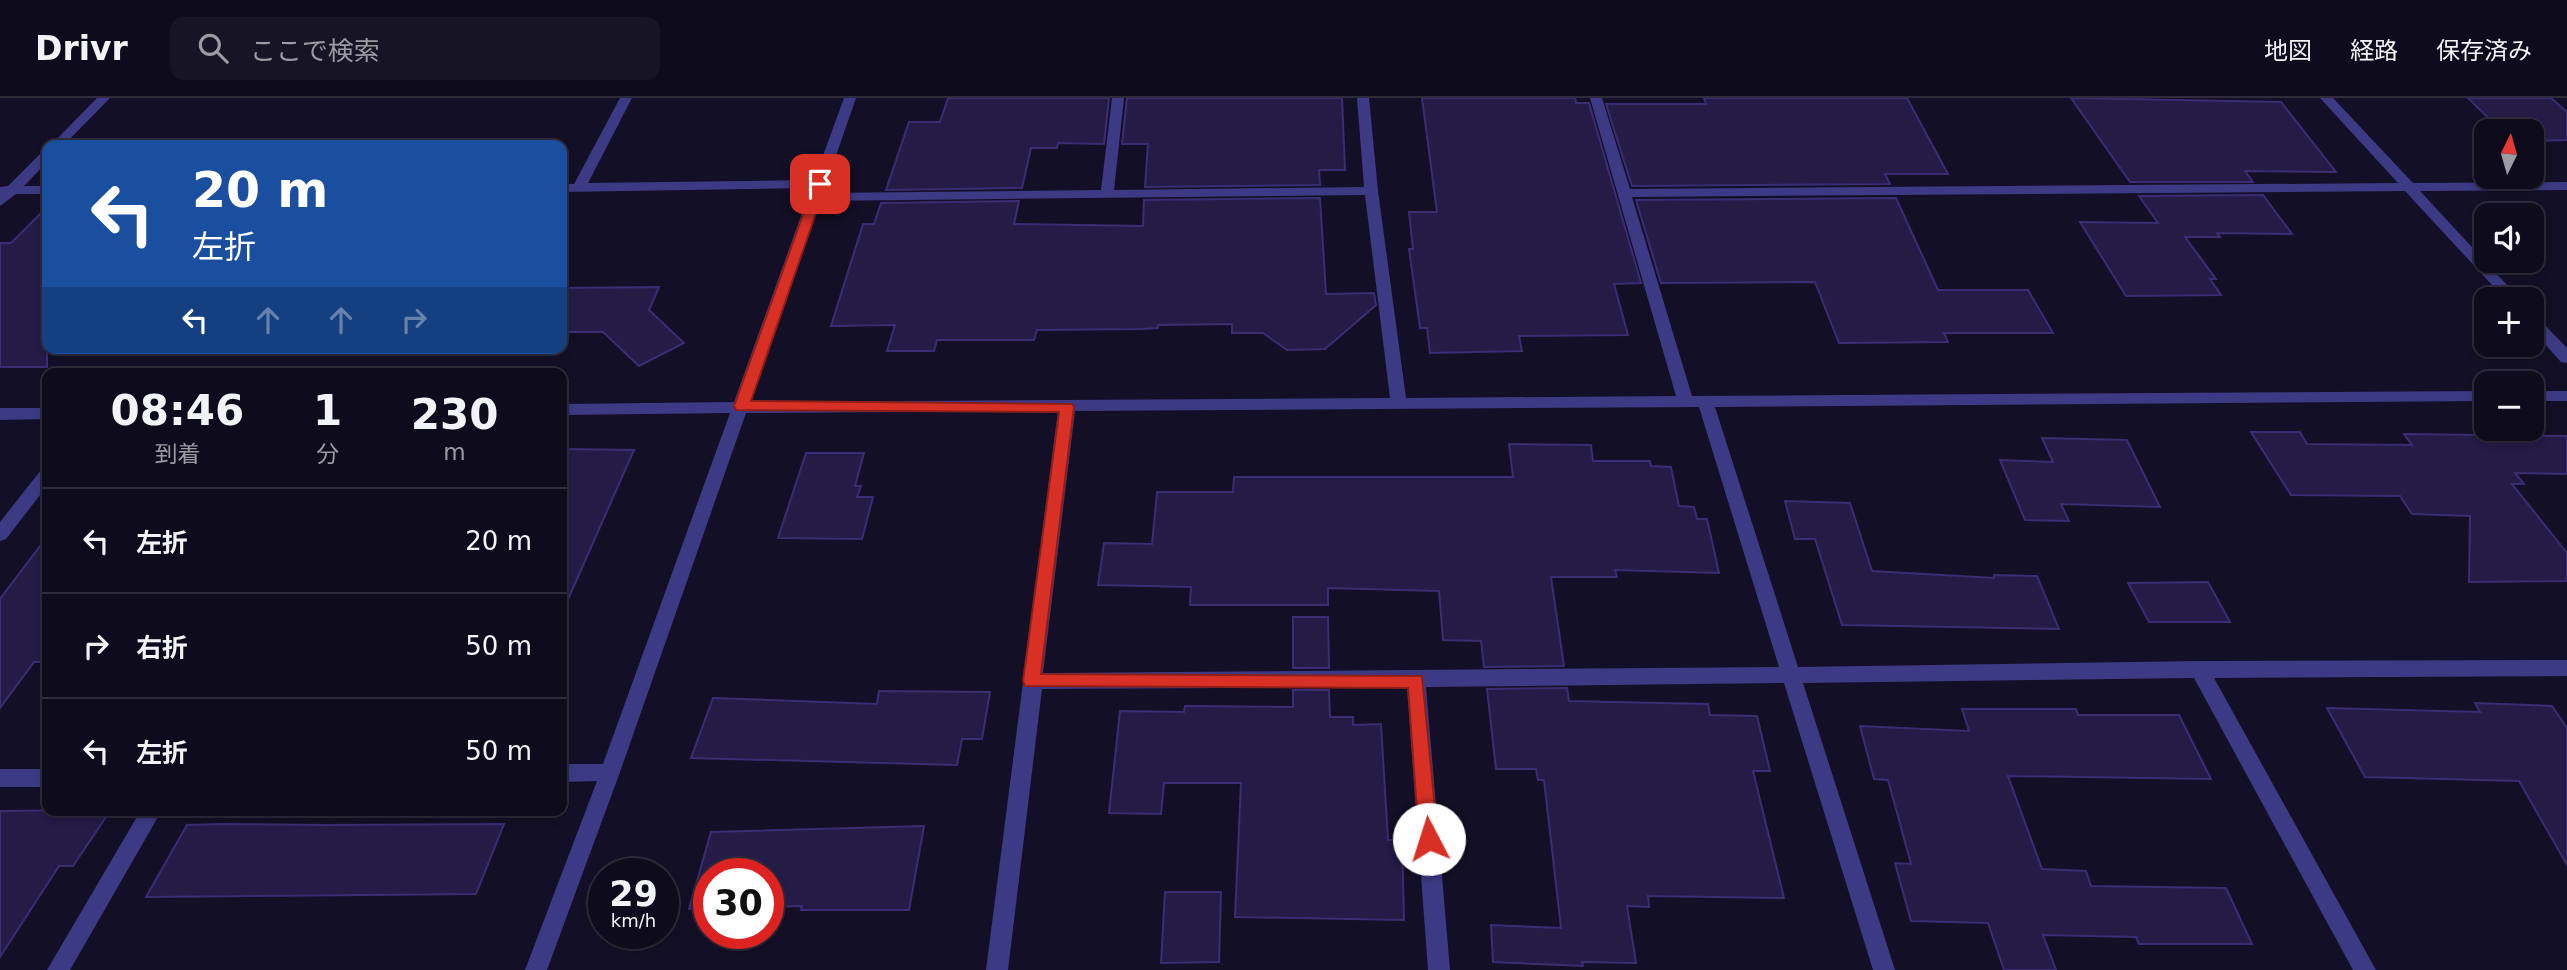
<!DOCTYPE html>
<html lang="ja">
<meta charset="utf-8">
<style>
body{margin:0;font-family:"DejaVu Sans","Noto Sans JP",sans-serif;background:#171425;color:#f1f3f6;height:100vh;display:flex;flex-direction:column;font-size:26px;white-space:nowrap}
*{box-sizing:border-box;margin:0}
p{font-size:23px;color:#9b9ba3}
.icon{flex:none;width:38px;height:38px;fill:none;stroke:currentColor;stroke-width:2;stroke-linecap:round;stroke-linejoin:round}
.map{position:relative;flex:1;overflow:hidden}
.panel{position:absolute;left:42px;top:270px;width:525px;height:448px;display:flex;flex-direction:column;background:#0e0b1c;border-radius:14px;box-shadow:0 4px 10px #0003,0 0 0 2px #2e2b3b}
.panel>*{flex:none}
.banner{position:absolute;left:42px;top:42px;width:525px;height:214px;border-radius:14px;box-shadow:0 4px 10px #0003,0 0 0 2px #2e2b3b;background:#1a4fa0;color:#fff;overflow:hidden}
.needle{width:46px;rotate:5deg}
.controls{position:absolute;left:2474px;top:21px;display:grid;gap:14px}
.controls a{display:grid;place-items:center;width:70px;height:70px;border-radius:14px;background:#0e0b1c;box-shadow:0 4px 10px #0003,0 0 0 2px #2e2b3b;font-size:35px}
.speed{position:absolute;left:588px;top:760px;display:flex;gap:14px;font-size:35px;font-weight:700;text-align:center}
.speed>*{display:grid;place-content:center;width:91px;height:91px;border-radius:50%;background:#0e0b1c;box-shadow:0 4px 10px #0003,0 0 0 2px #2e2b3b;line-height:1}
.speed small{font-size:18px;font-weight:400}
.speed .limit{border:10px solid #d22;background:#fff;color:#111}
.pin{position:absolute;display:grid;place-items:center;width:60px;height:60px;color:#fff;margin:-30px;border-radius:14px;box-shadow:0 4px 10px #0006}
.me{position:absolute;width:77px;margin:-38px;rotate:355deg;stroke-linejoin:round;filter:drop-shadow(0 0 5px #0008)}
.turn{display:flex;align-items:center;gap:24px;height:147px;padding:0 35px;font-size:32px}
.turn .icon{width:91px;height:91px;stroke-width:2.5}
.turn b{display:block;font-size:49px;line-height:60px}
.lanes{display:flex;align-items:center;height:66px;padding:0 35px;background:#0003;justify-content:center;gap:35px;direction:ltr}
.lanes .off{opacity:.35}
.eta{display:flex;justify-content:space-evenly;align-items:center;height:119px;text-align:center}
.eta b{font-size:42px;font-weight:700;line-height:49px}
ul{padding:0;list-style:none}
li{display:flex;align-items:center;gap:21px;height:105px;padding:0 35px;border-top:2px solid #2e2b3b}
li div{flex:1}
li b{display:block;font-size:26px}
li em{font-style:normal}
header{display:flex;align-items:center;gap:42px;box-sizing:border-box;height:98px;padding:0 35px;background:#0e0b1c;border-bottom:2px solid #2e2b3b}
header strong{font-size:33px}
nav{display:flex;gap:38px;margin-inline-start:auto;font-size:24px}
.search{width:490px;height:63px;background:#171425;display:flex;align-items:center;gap:18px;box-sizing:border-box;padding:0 24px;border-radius:14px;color:#9b9ba3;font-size:26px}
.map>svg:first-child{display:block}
</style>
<header>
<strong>Drivr</strong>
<div class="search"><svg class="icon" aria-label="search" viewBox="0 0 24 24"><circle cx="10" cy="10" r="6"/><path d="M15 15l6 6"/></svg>ここで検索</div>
<nav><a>地図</a><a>経路</a><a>保存済み</a></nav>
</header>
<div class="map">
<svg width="2567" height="872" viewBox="0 0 2567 872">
<rect width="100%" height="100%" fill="#130f26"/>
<path fill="#241b47" stroke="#3b2d73" stroke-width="2" d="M 948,0 L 1109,0 L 1104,46 L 1058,45 L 1057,50 L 1031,50 L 1022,90 L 886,92 L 909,24 L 940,24 Z
M 1127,0 L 1342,0 L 1345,72 L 1319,72 L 1320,87 L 1145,89 L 1148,46 L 1122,46 Z
M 1422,0 L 1575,0 L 1576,5 L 1589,5 L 1641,185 L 1614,186 L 1628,237 L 1519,238 L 1522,253 L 1430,255 L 1427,230 L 1420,230 L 1409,151 L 1413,151 L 1409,114 L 1437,114 Z
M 1704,0 L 1907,0 L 1948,76 L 1885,76 L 1890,86 L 1632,88 L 1606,6 L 1706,6 Z
M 2071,0 L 2281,4 L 2336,74 L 2245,73 L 2253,84 L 2130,84 Z
M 2468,0 L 2551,0 L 2567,14 L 2567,42 L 2532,43 L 2532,33 L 2502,33 Z
M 2263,97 L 2292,136 L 2217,135 L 2220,139 L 2185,139 L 2216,181 L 2210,181 L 2221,197 L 2126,198 L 2080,124 L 2158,125 L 2139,98 Z
M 1320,100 L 1326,196 L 1374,195 L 1376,207 L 1325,251 L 1287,252 L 1263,235 L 1232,235 L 1232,226 L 1158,227 L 1158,230 L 1142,231 L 1037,232 L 1034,242 L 937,242 L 934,253 L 887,253 L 895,227 L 831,228 L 863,126 L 874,126 L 881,105 L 1019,103 L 1014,126 L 1143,128 L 1144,102 Z
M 1896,100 L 1938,192 L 2028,192 L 2053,235 L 1944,235 L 1948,244 L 1839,245 L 1815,184 L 1661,185 L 1636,102 Z
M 47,109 L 47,269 L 0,269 L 0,145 L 11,145 Z
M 659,189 L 649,212 L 684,245 L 639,268 L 603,234 L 562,234 L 562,190 Z
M 2251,334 L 2300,334 L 2307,346 L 2412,347 L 2404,336 L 2567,338 L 2567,376 L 2515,375 L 2524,386 L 2512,386 L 2567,455 L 2567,483 L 2469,484 L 2470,418 L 2412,416 L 2400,398 L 2291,397 Z
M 2042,340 L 2127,342 L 2160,409 L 2061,406 L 2069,423 L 2025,422 L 2000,362 L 2053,364 Z
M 1509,346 L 1591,347 L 1593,363 L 1650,363 L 1651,368 L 1671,369 L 1679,408 L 1694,409 L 1697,421 L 1707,421 L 1719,475 L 1615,472 L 1617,479 L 1551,479 L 1564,568 L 1484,569 L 1481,543 L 1443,542 L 1439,493 L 1328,490 L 1328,507 L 1190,507 L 1191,489 L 1098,487 L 1104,445 L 1152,446 L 1157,394 L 1233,394 L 1234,379 L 1513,379 Z
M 562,351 L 634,352 L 562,515 Z
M 806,355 L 864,355 L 855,388 L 861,388 L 857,399 L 873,399 L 862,441 L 778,440 Z
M 1785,403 L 1850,405 L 1872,473 L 1994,480 L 1994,477 L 2037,478 L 2059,531 L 1842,527 L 1815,441 L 1795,441 Z
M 47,439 L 47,564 L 34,564 L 0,610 L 0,501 Z
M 2208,484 L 2230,524 L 2149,524 L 2128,485 Z
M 1293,519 L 1328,519 L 1329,570 L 1293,570 Z
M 1567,590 L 1569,603 L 1708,606 L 1710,617 L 1757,618 L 1770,673 L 1753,673 L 1784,800 L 1648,798 L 1649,809 L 1627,808 L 1636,865 L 1582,864 L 1583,868 L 1493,864 L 1491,827 L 1561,830 L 1544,682 L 1538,682 L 1536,671 L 1496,671 L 1487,591 Z
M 1293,592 L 1329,592 L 1330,619 L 1353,619 L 1353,627 L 1381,626 L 1388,742 L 1402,742 L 1404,822 L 1235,819 L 1241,685 L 1164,685 L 1161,716 L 1109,715 L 1120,613 L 1184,614 L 1185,608 L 1293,609 Z
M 879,593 L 990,594 L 982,641 L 962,641 L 957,667 L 691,660 L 713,600 L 877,606 Z
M 2475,605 L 2552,608 L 2567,630 L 2567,767 L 2519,683 L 2365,679 L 2327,610 L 2480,614 Z
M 1962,611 L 2076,611 L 2078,617 L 2179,617 L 2211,681 L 2008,678 L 2042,771 L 2086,773 L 2091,788 L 2226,790 L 2252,846 L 2139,846 L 2136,839 L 2043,837 L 2056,872 L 2004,872 L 1988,825 L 1911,823 L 1895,765 L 1911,766 L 1888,682 L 1874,681 L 1860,628 L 1969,633 Z
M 84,712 L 80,719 L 106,719 L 73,768 L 59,768 L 0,859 L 0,713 Z
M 220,726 L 324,727 L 504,726 L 476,796 L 146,799 L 187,727 Z
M 924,728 L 909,812 L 801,812 L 802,808 L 768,809 L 768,775 L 709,775 L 709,810 L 689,811 L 711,734 Z
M 1165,794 L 1221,794 L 1219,864 L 1161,865 Z"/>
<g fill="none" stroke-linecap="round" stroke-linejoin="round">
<path fill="#3d3a85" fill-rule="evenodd" d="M 97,0 L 110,0 L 64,47 L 51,47 Z
M 620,0 L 632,0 L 588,85 L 814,82 L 844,0 L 856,0 L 823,95 L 1101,92 L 1112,0 L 1124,0 L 1114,92 L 1364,89 L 1357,0 L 1369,0 L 1378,93 L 1406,300 L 1676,298 L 1590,0 L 1602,0 L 1630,91 L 2398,85 L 2320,0 L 2333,0 L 2413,85 L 2567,84 L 2567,92 L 2420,93 L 2520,201 L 2505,201 L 2405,93 L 1632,99 L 1692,298 L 2487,293 L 2487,303 L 1715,309 L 1798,569 L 2199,563 L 2567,562 L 2567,578 L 2214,580 L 2376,872 L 2353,872 L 2194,580 L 1803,585 L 1895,872 L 1873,872 L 1784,585 L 1426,589 L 1450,872 L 1428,872 L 1407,589 L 1042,591 L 1008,872 L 986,872 L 1058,313 L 746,315 L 620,674 L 547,872 L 525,872 L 597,683 L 562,684 L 562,666 L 603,666 L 730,315 L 562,317 L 562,306 L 734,304 L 811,90 L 562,94 L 562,86 L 574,86 ZM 1365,97 L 1390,300 L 750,304 L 820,103 ZM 1699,309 L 1779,569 L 1043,575 L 1075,313 Z
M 47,53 L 47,64 L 24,88 L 47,88 L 47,96 L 16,96 L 0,108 L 0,89 L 8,88 L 42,54 Z
M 2532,217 L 2537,219 L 2567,250 L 2567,265 L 2561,264 L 2532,232 Z
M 2532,293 L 2567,293 L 2567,303 L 2532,303 Z
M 0,310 L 47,310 L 47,321 L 0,322 Z
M 47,370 L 47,388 L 6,441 L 0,443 L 0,424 L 41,372 Z
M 0,671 L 47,671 L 47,689 L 0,689 Z
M 141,712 L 162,712 L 70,872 L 47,872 Z"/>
</g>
<path fill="#d93025" stroke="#8d1f18" stroke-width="2" d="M 820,82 L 826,86 L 751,303 L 1072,306 L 1074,309 L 1041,576 L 1422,578 L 1438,741 L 1435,747 L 1429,749 L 1422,747 L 1419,741 L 1408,590 L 1025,588 L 1023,583 L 1059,314 L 736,312 L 734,308 L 814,86 Z"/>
</svg>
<div class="controls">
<a><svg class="needle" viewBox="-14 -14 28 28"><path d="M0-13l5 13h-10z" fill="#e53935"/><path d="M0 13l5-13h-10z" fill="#9b9ba3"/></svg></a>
<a><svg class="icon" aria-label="sound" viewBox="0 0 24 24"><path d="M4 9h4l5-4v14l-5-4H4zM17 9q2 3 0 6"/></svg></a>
<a>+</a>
<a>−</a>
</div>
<div class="speed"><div>29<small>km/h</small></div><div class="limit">30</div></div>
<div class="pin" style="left:820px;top:86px;background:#d93025"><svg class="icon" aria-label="arrive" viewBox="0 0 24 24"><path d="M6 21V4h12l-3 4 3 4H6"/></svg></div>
<svg class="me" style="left:1429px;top:741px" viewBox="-20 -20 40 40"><circle r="19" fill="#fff"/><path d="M0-13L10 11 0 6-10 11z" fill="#d93025"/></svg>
<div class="banner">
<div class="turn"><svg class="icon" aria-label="left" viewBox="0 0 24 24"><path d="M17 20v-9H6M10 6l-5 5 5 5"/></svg><div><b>20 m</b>左折</div></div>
<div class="lanes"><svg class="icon" aria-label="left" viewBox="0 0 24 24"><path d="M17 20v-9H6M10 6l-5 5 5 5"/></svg><svg class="icon off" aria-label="ahead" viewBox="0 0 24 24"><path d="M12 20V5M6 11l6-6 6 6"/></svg><svg class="icon off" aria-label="ahead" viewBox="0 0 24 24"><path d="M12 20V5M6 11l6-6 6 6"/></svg><svg class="icon off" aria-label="right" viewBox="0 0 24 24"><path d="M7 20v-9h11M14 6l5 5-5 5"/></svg></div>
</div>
<section class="panel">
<div class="eta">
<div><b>08:46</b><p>到着</p></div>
<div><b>1</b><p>分</p></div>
<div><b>230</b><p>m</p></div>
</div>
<ul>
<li><svg class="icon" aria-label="left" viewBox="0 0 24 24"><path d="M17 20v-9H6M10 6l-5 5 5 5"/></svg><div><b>左折</b></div><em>20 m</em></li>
<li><svg class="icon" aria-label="right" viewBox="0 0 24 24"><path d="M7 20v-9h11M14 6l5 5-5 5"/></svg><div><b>右折</b></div><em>50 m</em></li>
<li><svg class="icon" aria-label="left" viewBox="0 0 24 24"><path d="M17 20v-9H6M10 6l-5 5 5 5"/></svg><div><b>左折</b></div><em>50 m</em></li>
</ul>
</section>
</div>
